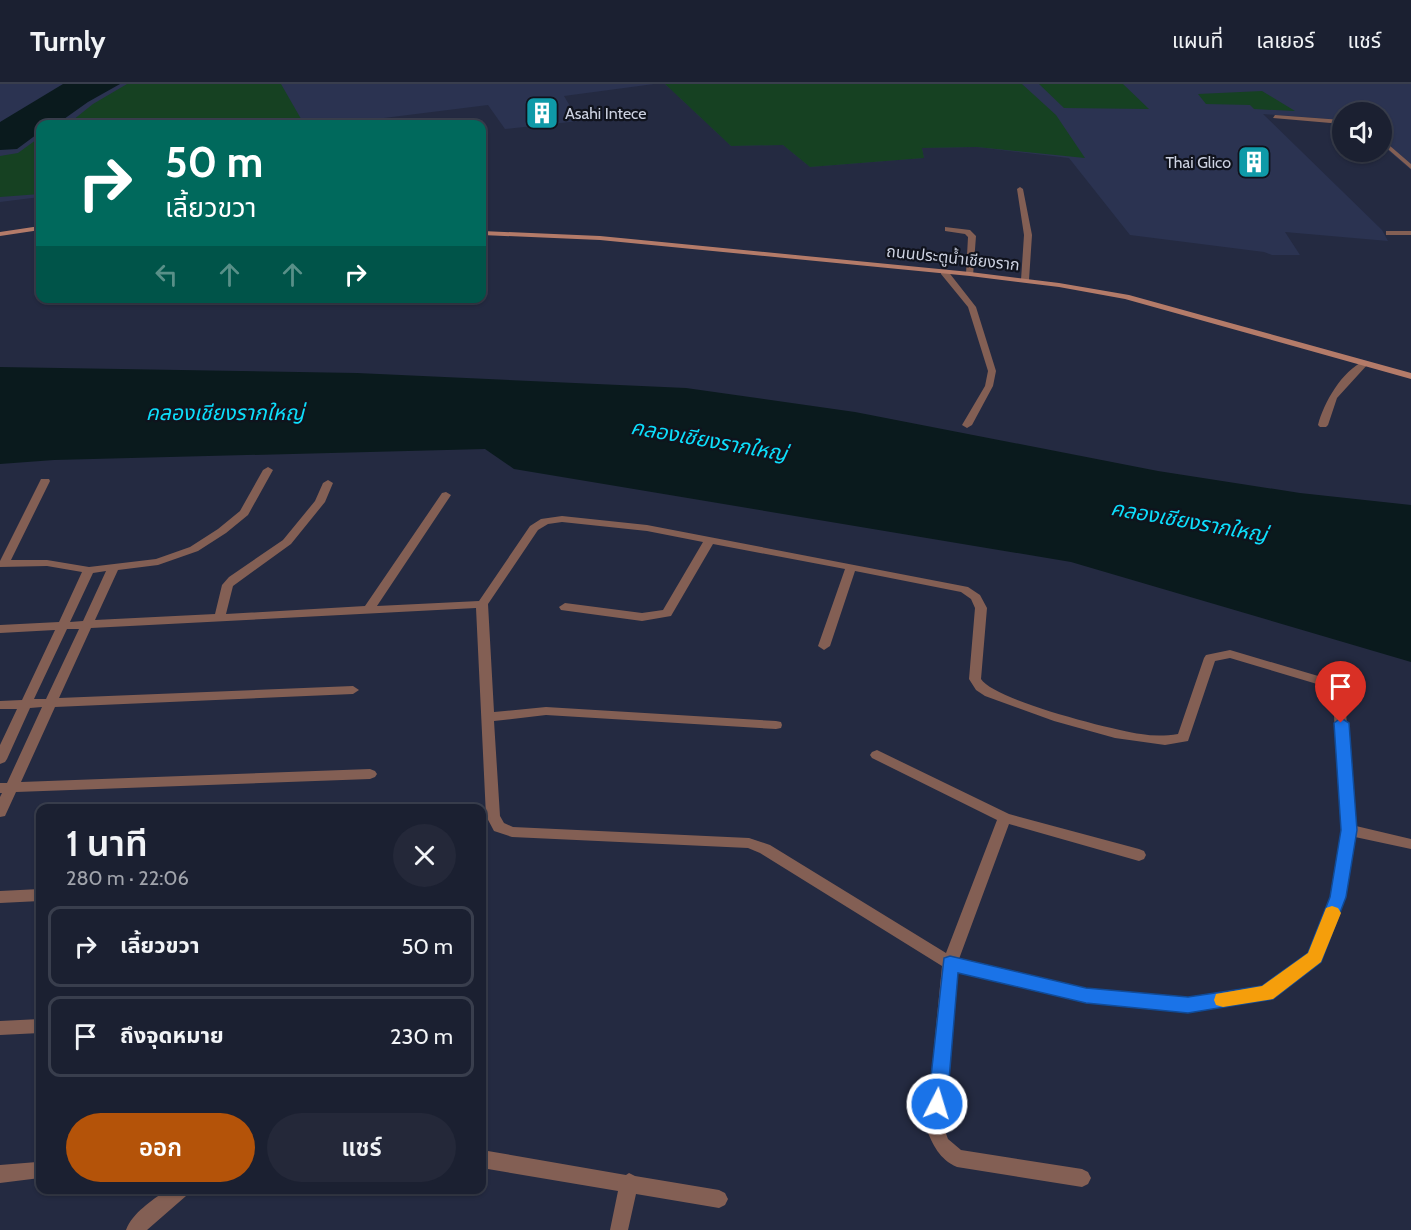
<!DOCTYPE html>
<html lang="th">
<meta charset="utf-8">
<style>
body{margin:0;font-family:Cabin,"Noto Sans Thai",sans-serif;background:#242839;color:#f1f3f6;height:100vh;display:flex;flex-direction:column;font-size:22px;white-space:nowrap}
*{box-sizing:border-box;margin:0}
p{font-size:20px;color:#a0a3ab}
.icon{flex:none;width:33px;height:33px;fill:none;stroke:currentColor;stroke-width:2;stroke-linecap:round;stroke-linejoin:round}
.map{position:relative;flex:1;overflow:hidden}
.side{position:absolute;left:36px;top:720px;width:450px;height:390px;display:flex;flex-direction:column;background:#1b2031;border-radius:12px;box-shadow:0 2px 4px #0004,0 0 0 2px #393e4d}
.side>*{flex:none}
.banner{position:absolute;left:36px;top:36px;width:450px;height:183px;border-radius:12px;box-shadow:0 2px 4px #0004,0 0 0 2px #393e4d;background:#00695c;color:#fff;overflow:hidden}
.fabs{position:absolute;left:1332px;top:18px;display:grid;gap:12px}
.fabs a{display:grid;place-items:center;width:60px;height:60px;border-radius:50%;background:#1b2031;box-shadow:0 2px 4px #0004,0 0 0 2px #393e4d;font-size:30px}
.pin{position:absolute;display:grid;place-items:center;width:51px;height:51px;color:#fff;margin:-62px -26px;border-radius:50% 50% 50% 0;rotate:-45deg;box-shadow:0 0 6px #0007}
.pin .icon{rotate:45deg}
.me{position:absolute;width:66px;margin:-33px;rotate:5deg;stroke-linejoin:round;filter:drop-shadow(0 0 4px #0008)}
.turn{display:flex;align-items:center;gap:21px;height:126px;padding:0 30px;font-size:27px}
.turn .icon{width:78px;height:78px;stroke-width:2.5}
.turn b{display:block;font-size:42px;line-height:51px}
.lanes{display:flex;align-items:center;height:57px;padding:0 30px;background:#0003;justify-content:center;gap:30px;direction:ltr}
.lanes .off{opacity:.35}
.round{display:grid;place-items:center;flex:none;width:63px;height:63px;border-radius:32px;background:#242839}
.head{display:flex;align-items:center;justify-content:space-between;height:102px;padding:0 30px}
h1{font-size:36px;font-weight:600;line-height:45px}
.primary-button{display:flex;gap:12px;margin-top:auto;padding:12px 30px}
.primary-button a{flex:1;height:69px;border-radius:36px;background:#b45309;color:#fff;font-size:24px;font-weight:600;line-height:69px;text-align:center}
.primary-button a+a{background:#242839;color:#f1f3f6}
ul{padding:0;list-style:none}
li{display:flex;align-items:center;gap:18px;height:81px;margin:0 12px 9px;padding:0 18px;border:3px solid #393e4d;border-radius:12px}
li div{flex:1}
li b{display:block;font-size:22px}
li em{font-style:normal}
header{display:flex;align-items:center;gap:36px;box-sizing:border-box;height:84px;padding:0 30px;background:#1b2031;border-bottom:2px solid #393e4d}
header strong{font-size:28px}
nav{display:flex;gap:33px;margin-inline-start:auto;font-size:21px}
.map>svg:first-child{display:block}
</style>
<header>
<strong>Turnly</strong>
<nav><a>แผนที่</a><a>เลเยอร์</a><a>แชร์</a></nav>
</header>
<div class="map">
<svg width="1411" height="1146" viewBox="0 0 1411 1146">
<rect width="100%" height="100%" fill="#242a41"/>
<path fill="#2b3351" d="M 0,0 L 654,0 L 564,12 L 579,37 L 505,45 L 488,21 L 336,40 L 40,40 L 40,113 L 0,118 Z
M 665,0 L 1411,0 L 1411,86 L 1382,61 L 1382,28 L 1342,28 L 1342,36 L 1263,30 L 1382,146 L 1388,157 L 1285,148 L 1300,171 L 1272,171 L 1264,168 L 1130,151 L 1069,74 L 977,63 L 922,64 L 924,74 L 810,83 L 783,61 L 731,62 Z"/>
<path fill="#164122" d="M 127,0 L 281,0 L 304,40 L 68,40 L 93,20 Z
M 665,0 L 1022,0 L 1056,31 L 1085,74 L 977,63 L 922,64 L 924,74 L 810,83 L 783,61 L 731,62 Z
M 1039,0 L 1123,0 L 1149,25 L 1064,24 Z
M 1262,7 L 1295,27 L 1254,25 L 1250,21 L 1206,20 L 1198,10 Z
M 40,53 L 40,110 L 0,113 L 0,72 L 18,69 Z"/>
<path fill="#0a1a1d" d="M 63,0 L 120,0 L 88,18 L 57,40 L 40,40 L 40,48 L 17,65 L 0,66 L 0,38 Z
M 0,283 L 357,289 L 686,304 L 855,328 L 1158,387 L 1300,409 L 1411,421 L 1411,578 L 1071,478 L 514,385 L 485,365 L 54,376 L 0,380 Z"/>
<g fill="none" stroke-linecap="round" stroke-linejoin="round">
<path fill="#835f54" fill-rule="evenodd" d="M 1275,31 L 1342,36 L 1342,40 L 1273,34 Z
M 1382,55 L 1411,80 L 1411,85 L 1382,60 Z
M 1020,103 L 1023,105 L 1032,151 L 1029,196 L 1025,198 L 1021,196 L 1024,151 L 1017,105 Z
M 945,143 L 970,146 L 976,152 L 973,192 L 966,190 L 968,153 L 965,150 L 945,147 Z
M 1386,147 L 1411,147 L 1411,151 L 1386,151 Z
M 941,186 L 947,186 L 976,223 L 996,287 L 993,302 L 972,341 L 967,344 L 962,341 L 985,302 L 988,287 L 968,223 L 941,190 Z
M 1364,277 L 1368,280 L 1337,314 L 1328,341 L 1326,343 L 1320,343 L 1318,341 C 1324,318 1342,287 1364,277 Z
M 268,383 L 273,386 L 248,431 L 226,449 L 198,467 L 158,481 L 118,486 L 95,536 L 215,530 L 222,501 L 229,493 L 283,456 L 315,417 L 323,399 L 328,396 L 333,399 L 325,418 L 291,460 L 233,502 L 226,530 L 365,522 L 442,409 L 446,408 L 451,411 L 377,522 L 479,517 L 530,442 L 541,435 L 562,432 L 647,441 L 968,503 L 980,511 L 987,524 L 981,595 C 994,616 1113,646 1141,650 C 1153,652 1165,652 1178,650 L 1204,574 L 1206,571 L 1230,566 L 1325,594 L 1337,604 L 1345,618 L 1356,742 L 1411,755 L 1411,765 L 1355,753 L 1345,813 L 1320,878 L 1272,914 L 1266,916 L 1188,928 L 1086,919 L 957,887 L 944,1044 L 948,1055 L 961,1066 L 1082,1085 L 1088,1088 L 1091,1094 L 1088,1100 L 1082,1103 L 957,1083 C 939,1075 933,1061 926,1044 L 942,882 L 760,769 L 748,764 L 512,753 L 494,747 L 486,732 L 476,524 L 91,544 L 59,614 L 353,602 L 359,606 L 353,610 L 55,623 L 21,698 L 370,685 L 375,687 L 377,690 L 375,693 L 370,695 L 16,708 L 5,732 L 0,733 L 0,713 L 2,709 L 0,709 L 0,699 L 7,699 L 42,623 L 30,624 L 7,675 L 5,678 L 0,680 L 0,661 L 17,625 L 0,625 L 0,617 L 22,616 L 55,546 L 0,549 L 0,541 L 59,538 L 82,488 L 47,482 L 0,483 L 0,477 L 41,395 L 49,395 L 50,397 L 11,476 L 47,476 L 89,483 L 156,475 L 190,463 L 218,445 L 240,427 L 263,386 ZM 562,438 L 647,447 L 703,458 L 663,526 L 642,529 L 565,519 L 559,523 L 561,526 L 642,537 L 671,532 L 713,460 L 845,485 L 818,562 L 824,566 L 830,562 L 855,487 L 961,508 L 971,515 L 975,524 L 969,595 L 976,606 L 985,612 L 1054,637 L 1115,654 L 1165,661 L 1188,657 L 1215,577 L 1230,574 L 1317,600 L 1328,610 L 1333,618 L 1342,746 L 1331,813 L 1309,869 L 1262,903 L 1188,914 L 1086,905 L 959,875 L 1009,740 L 1139,777 L 1144,775 L 1146,771 L 1144,767 L 1139,765 L 1009,730 L 877,666 L 872,668 L 870,671 L 872,674 L 997,736 L 946,869 L 770,761 L 749,754 L 513,743 L 504,739 L 500,732 L 494,637 L 546,631 L 776,645 L 781,644 L 782,641 L 781,638 L 776,637 L 546,623 L 494,628 L 488,520 L 538,446 L 548,440 ZM 106,487 L 83,537 L 70,538 L 93,489 ZM 67,545 L 79,545 L 46,615 L 34,615 Z
M 40,805 L 40,817 L 0,819 L 0,807 Z
M 40,935 L 40,949 L 0,951 L 0,937 Z
M 482,1066 L 626,1091 L 629,1089 L 635,1092 L 719,1106 L 725,1109 L 728,1115 L 725,1121 L 719,1124 L 636,1110 L 628,1146 L 610,1146 L 618,1107 L 482,1084 Z
M 37,1078 L 40,1080 L 40,1094 L 0,1099 L 0,1081 Z
M 166,1106 L 189,1106 L 186,1112 L 147,1146 L 126,1146 C 133,1128 152,1117 166,1106 Z"/>
<path fill="#b47b69" fill-rule="evenodd" d="M 40,142 L 40,146 L 0,152 L 0,148 Z
M 482,147 L 600,152 L 970,188 L 1059,199 L 1129,211 L 1411,289 L 1411,295 L 1125,215 L 1059,203 L 970,192 L 600,156 L 482,151 Z"/>
</g>
<path fill="#1a73e8" stroke="#114b97" stroke-width="1.5" d="M 1341,634 L 1349,639 L 1357,746 L 1346,813 L 1321,878 L 1273,915 L 1188,929 L 1086,919 L 958,889 L 947,1020 L 944,1027 L 937,1029 L 930,1027 L 928,1020 L 944,874 L 950,872 L 1086,904 L 1188,913 L 1262,902 L 1308,869 L 1330,813 L 1341,746 L 1334,639 Z"/>
<path fill="#f59e0b" d="M 1332,822 L 1338,824 L 1341,829 L 1321,878 L 1273,915 L 1223,923 L 1216,921 L 1214,916 L 1216,910 L 1262,902 L 1308,869 L 1326,824 Z"/>
<defs>
<symbol id="building-square" viewBox="-11 -11 22 22"><rect x="-9" y="-9" width="18" height="18" rx="4" fill="#0f9aa8" stroke="#10131d"/><path d="M-4-6H4V6H1V3H-1V6H-4ZM-2.5-4.3h1.7v1.8h-1.7ZM.8-4.3h1.7v1.8H.8ZM-2.5-1h1.7V.8h-1.7ZM.8-1h1.7V.8H.8Z" fill="#fff"/></symbol>
</defs>
<g fill-rule="evenodd">
<use href="#building-square" x="523" y="10" width="38" height="38"/>
<use href="#building-square" x="1235" y="59" width="38" height="38"/>
</g>
<g text-anchor="middle" dominant-baseline="central" stroke-width="4.5" stroke-linejoin="round" paint-order="stroke">
<g font-size="16" fill="#cdd2e1" stroke="#10131d" text-anchor="start">
<text x="565" y="29">Asahi Intece</text>
<text x="1231" y="78" text-anchor="end">Thai Glico</text>
</g>
<g font-size="16" fill="#cdd2e1" stroke="#10131d">
<text transform="translate(953 174) rotate(6)">ถนนประตูน้ำเชียงราก</text>
</g>
<g font-size="21" font-style="italic" fill="#0ddefb" stroke="#10131d">
<text x="225" y="328">คลองเชียงรากใหญ่</text>
<text transform="translate(709 356) rotate(10)">คลองเชียงรากใหญ่</text>
<text transform="translate(1189 437) rotate(10)">คลองเชียงรากใหญ่</text>
</g>
</g>
</svg>
<div class="fabs">
<a><svg class="icon" aria-label="sound" viewBox="0 0 24 24"><path d="M4 9h4l5-4v14l-5-4H4zM17 9q2 3 0 6"/></svg></a>
</div>
<div class="pin" style="left:1341px;top:639px;background:#d93025"><svg class="icon" aria-label="arrive" viewBox="0 0 24 24"><path d="M6 21V4h12l-3 4 3 4H6"/></svg></div>
<svg class="me" style="left:937px;top:1020px" viewBox="-20 -20 40 40"><circle r="17" fill="#1a73e8" stroke="#fff" stroke-width="3"/><path d="M0-11L8 9 0 5-8 9z" fill="#fff"/></svg>
<div class="banner">
<div class="turn"><svg class="icon" aria-label="right" viewBox="0 0 24 24"><path d="M7 20v-9h11M14 6l5 5-5 5"/></svg><div><b>50 m</b>เลี้ยวขวา</div></div>
<div class="lanes"><svg class="icon off" aria-label="left" viewBox="0 0 24 24"><path d="M17 20v-9H6M10 6l-5 5 5 5"/></svg><svg class="icon off" aria-label="ahead" viewBox="0 0 24 24"><path d="M12 20V5M6 11l6-6 6 6"/></svg><svg class="icon off" aria-label="ahead" viewBox="0 0 24 24"><path d="M12 20V5M6 11l6-6 6 6"/></svg><svg class="icon" aria-label="right" viewBox="0 0 24 24"><path d="M7 20v-9h11M14 6l5 5-5 5"/></svg></div>
</div>
<section class="side">
<div class="head"><div><h1>1 นาที</h1><p>280 m · 22:06</p></div><a class="round"><svg class="icon" aria-label="close" viewBox="0 0 24 24"><path d="M6 6l12 12M18 6L6 18"/></svg></a></div>
<ul>
<li><svg class="icon" aria-label="right" viewBox="0 0 24 24"><path d="M7 20v-9h11M14 6l5 5-5 5"/></svg><div><b>เลี้ยวขวา</b></div><em>50 m</em></li>
<li><svg class="icon" aria-label="arrive" viewBox="0 0 24 24"><path d="M6 21V4h12l-3 4 3 4H6"/></svg><div><b>ถึงจุดหมาย</b></div><em>230 m</em></li>
</ul>
<div class="primary-button"><a>ออก</a><a>แชร์</a></div>
</section>
</div>
